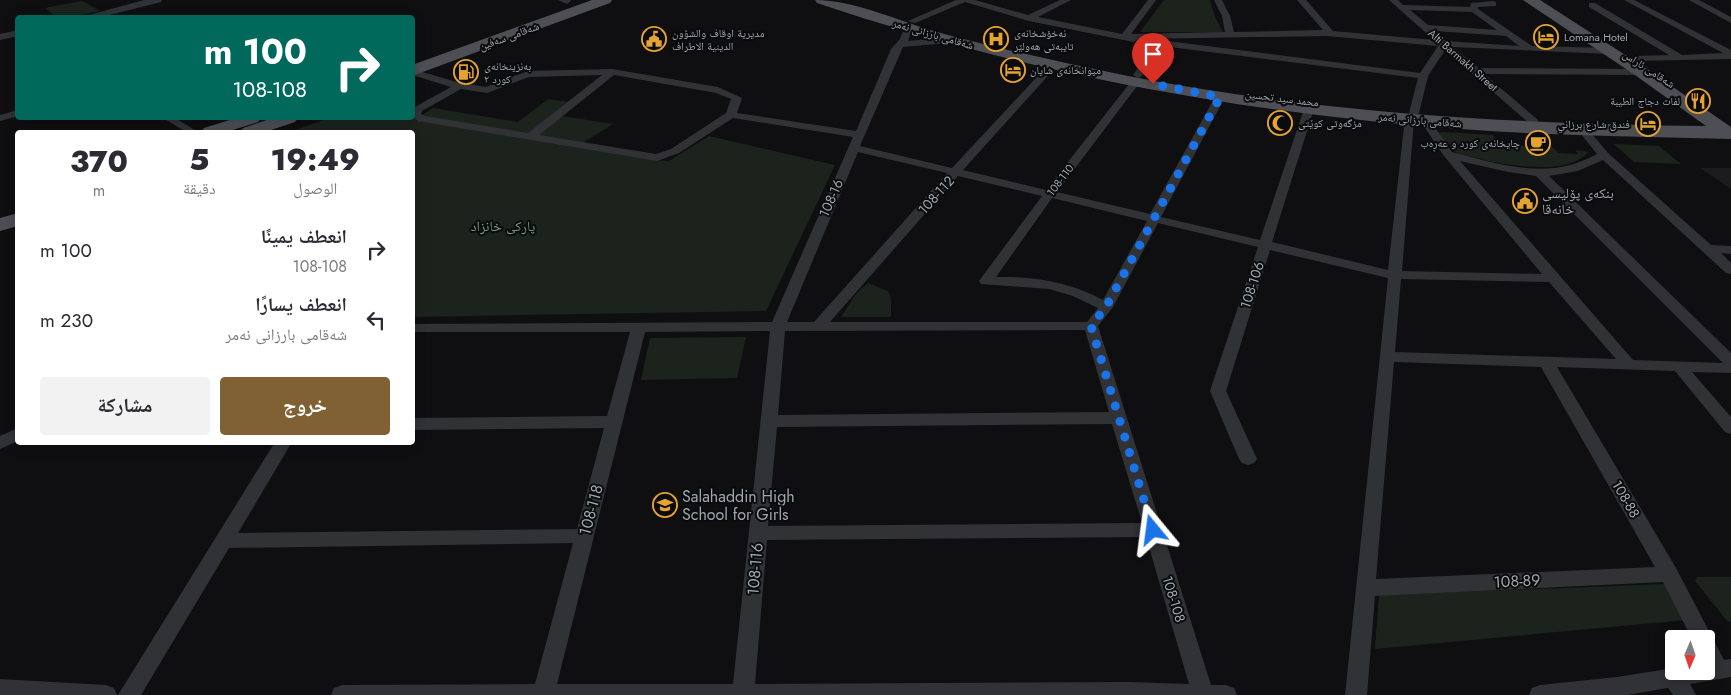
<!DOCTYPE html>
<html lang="ar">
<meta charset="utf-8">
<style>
body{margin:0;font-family:Jost,"Noto Naskh Arabic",sans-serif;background:#f2f2f3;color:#2b2b33;direction:rtl;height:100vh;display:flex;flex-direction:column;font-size:19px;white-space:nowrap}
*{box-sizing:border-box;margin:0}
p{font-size:16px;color:#7c7c81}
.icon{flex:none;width:28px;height:28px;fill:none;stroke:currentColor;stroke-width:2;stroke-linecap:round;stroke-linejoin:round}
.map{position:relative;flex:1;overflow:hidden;direction:ltr}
.details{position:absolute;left:15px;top:130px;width:400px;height:315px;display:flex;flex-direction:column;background:#fff;border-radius:5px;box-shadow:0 2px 12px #0003;direction:rtl}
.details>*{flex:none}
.banner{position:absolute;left:15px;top:15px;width:400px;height:105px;border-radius:5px;box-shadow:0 2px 12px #0003;direction:rtl;background:#00695c;color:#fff;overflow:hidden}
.needle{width:32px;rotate:182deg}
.fabs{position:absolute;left:1665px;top:630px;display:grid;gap:10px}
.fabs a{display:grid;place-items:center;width:50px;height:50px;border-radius:5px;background:#fff;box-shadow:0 2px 12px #0003;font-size:25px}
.pin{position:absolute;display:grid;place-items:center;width:42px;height:42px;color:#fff;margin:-51px -21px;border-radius:50% 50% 50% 0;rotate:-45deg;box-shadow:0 0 5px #0007}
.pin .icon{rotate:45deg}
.me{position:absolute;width:55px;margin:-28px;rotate:344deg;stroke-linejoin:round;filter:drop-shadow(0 0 4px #0008)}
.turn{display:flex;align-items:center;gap:18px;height:105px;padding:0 25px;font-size:22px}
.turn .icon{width:65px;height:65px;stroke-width:2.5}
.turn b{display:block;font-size:35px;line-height:42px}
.eta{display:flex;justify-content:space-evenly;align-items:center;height:85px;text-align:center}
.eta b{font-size:30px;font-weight:800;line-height:35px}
.action{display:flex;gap:10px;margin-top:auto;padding:10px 25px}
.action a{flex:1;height:58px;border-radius:5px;background:#7f6133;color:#fff;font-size:20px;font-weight:800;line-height:58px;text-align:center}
.action a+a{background:#f2f2f3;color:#2b2b33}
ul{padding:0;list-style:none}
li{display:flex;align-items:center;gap:15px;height:70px;padding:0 25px}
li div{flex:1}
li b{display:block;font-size:19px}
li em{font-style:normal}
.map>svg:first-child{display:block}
</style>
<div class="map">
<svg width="1731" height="695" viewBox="0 0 1731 695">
<rect width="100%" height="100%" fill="#0f0f11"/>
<path fill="#1c1c1e" d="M 1700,168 L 1731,168 L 1731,189 Z"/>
<path fill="#1c231d" d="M 1164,0 L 1210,0 L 1215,17 L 1223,32 L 1140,32 Z
M 82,1 L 100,11 L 72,17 L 56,17 L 45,8 Z
M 548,99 L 569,102 L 525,136 L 654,160 L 669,161 L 709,136 L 835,165 L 766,311 L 412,317 L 412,132 L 290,132 L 329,118 L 416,119 L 433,108 L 518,122 Z
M 562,116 L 613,124 L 581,144 L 535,136 Z
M 1442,132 L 1493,135 L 1501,145 L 1552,147 L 1559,153 L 1578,154 L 1575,150 L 1588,152 C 1568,177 1503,165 1476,158 C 1470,156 1460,155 1454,151 C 1448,147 1443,139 1438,134 Z
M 1614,144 L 1659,146 L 1681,164 L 1634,162 Z
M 868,283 L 888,291 L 891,298 L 891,317 L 841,317 L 855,295 Z
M 746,337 L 737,378 L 641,380 L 650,338 Z
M 1697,577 L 1731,577 L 1731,621 L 1728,622 L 1695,581 Z
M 1665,584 L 1686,620 L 1375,649 L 1379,595 Z"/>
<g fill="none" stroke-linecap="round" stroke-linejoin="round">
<path fill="#313235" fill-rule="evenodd" d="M 558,0 L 570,0 L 571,1 L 567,4 Z
M 956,0 L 975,0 L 1028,15 L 1060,0 L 1071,0 L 1038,17 L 1122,34 L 1148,0 L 1156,0 L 1131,34 L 1225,32 L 1222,16 L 1214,0 L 1222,0 L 1230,16 L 1234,32 L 1323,30 L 1297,0 L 1306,0 L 1333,31 L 1434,40 L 1389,0 L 1398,0 L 1403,5 L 1470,7 L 1471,3 L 1493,1 L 1496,2 L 1496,6 L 1478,7 L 1478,9 L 1532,46 L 1608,48 L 1613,51 L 1608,54 L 1453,47 L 1478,68 L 1641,69 L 1646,72 L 1641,75 L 1484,74 L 1537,119 L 1538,121 L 1537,123 L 1529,123 L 1445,50 L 1428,76 L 1419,113 L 1414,116 L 1409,113 L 1418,78 L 1162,46 L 1141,77 L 1138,78 L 1133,75 L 1157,41 L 1160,40 L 1420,73 L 1438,46 L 1327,36 L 1138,39 L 1134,42 L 1029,21 L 965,2 L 915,23 L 908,21 ZM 1410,10 L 1472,12 L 1497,30 L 1428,25 ZM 1435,31 L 1506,36 L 1519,46 L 1446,41 Z
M 1624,0 L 1634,0 L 1731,50 L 1731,59 L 1632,61 L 1632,57 L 1635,56 L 1669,55 L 1589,7 L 1589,3 L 1595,3 L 1682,55 L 1723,53 Z
M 1689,0 L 1699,0 L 1731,17 L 1731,23 Z
M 908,25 L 912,28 L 908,41 L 949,37 L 954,40 L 949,43 L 903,47 L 860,146 L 952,168 L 1050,63 L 1053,62 L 1058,65 L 1056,67 L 963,170 L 1046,190 L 1133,79 L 1136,78 L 1141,81 L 1057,192 L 1150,214 L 1215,97 L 1220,94 L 1225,97 L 1161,217 L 1260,240 L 1304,109 L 1309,106 L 1314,109 L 1272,242 L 1388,270 L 1405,118 L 1413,118 L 1414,120 L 1402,271 L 1542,274 L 1444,156 L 1421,122 L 1422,120 L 1430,120 L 1452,152 C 1502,165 1549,181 1597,154 L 1577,129 L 1578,127 L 1586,127 L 1608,153 L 1711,245 L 1731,246 L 1731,254 L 1721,253 L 1731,263 L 1731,274 L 1726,273 L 1603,160 L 1578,171 L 1549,176 L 1731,353 L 1731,373 L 1692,372 L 1731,417 L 1731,434 L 1725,432 L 1675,371 L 1557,367 L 1676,568 L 1724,660 L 1731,659 L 1731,677 L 1690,684 L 1696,695 L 1673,695 L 1668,688 L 1627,695 L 1529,695 L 1532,688 L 1540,685 L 1617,677 L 1674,668 L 1674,671 L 1706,671 L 1706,639 L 1692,639 L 1663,582 L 1375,596 L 1367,695 L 1345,695 L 1388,278 L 1270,250 L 1226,391 L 1257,459 L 1254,463 L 1248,465 L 1242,463 L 1239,459 L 1210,391 L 1258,247 L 1158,223 L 1113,307 L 1098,326 L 1211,685 L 1226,685 L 1234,688 L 1237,695 L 331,695 L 334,688 L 342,685 L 535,684 L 573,543 L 229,548 L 141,695 L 118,695 L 275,442 L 292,442 L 238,533 L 577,529 L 604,428 L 412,430 L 412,418 L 607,416 L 630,332 L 412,332 L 412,324 L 772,322 L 853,137 L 733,118 L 679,153 L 657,161 L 418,121 L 412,117 L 413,108 L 451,87 L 412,75 L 412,69 L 460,83 L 486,87 L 528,71 L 612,69 L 718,87 L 742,98 L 737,113 L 856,131 L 891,49 L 900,39 L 905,26 ZM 602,75 L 528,133 L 425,116 L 421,114 L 422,111 L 461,89 L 487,93 L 529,77 ZM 614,75 L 716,93 L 731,99 L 726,113 L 671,149 L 656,154 L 539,135 ZM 858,152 L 947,173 L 814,322 L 787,322 ZM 1460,161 L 1508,172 L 1536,176 L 1723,363 L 1633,360 ZM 958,176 L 1042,196 L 979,281 L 981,284 L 1049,289 L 1073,296 L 1098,308 L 1087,322 L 830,322 ZM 1052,198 L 1147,221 L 1103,300 C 1071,282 1033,276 996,277 ZM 1401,279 L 1549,282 L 1616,359 L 1395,352 ZM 1085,330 L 1109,412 L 778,415 L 785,331 ZM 770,331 L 733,684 L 557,684 L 645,332 ZM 1394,362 L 1541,367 L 1655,567 L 1376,579 ZM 1112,424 L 1142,523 L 768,526 L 777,427 ZM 1146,537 L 1189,684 L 1129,682 L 755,684 L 767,540 Z
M 18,110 L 18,116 L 0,121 L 0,115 Z
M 163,118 L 175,118 L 198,132 L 186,132 Z
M 18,428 L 18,441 L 0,449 L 0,436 Z
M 0,679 L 106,685 L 114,688 L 117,695 L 0,695 Z"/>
<path fill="#313235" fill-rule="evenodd" d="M 144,0 L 162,0 L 161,2 L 98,18 L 78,18 Z
M 18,30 L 18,36 L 0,40 L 0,34 Z"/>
<path fill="#4d4f54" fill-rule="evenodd" d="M 592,0 L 612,0 L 610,3 L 412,76 L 412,65 Z
M 815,0 C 855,0 898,21 937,32 C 999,49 1061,62 1123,75 C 1316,113 1511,124 1706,126 L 1635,75 L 1523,0 L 1540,0 L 1647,69 L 1731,127 L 1731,139 C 1642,136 1551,136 1461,129 C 1242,113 1025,73 817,3 Z
M 236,118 L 261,118 L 258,122 L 226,132 L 201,132 L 204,128 Z
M 273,118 L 298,118 L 295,122 L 265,132 L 240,132 L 243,128 Z
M 18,213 L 18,226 L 0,231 L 0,218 Z"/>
</g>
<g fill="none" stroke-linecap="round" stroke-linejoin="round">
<path stroke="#1a73e8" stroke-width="9" stroke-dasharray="0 16.2" d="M 1153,530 L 1091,326 L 1106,307 L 1220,97 L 1153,84"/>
</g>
<defs>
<symbol id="hotel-ring" viewBox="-11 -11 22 22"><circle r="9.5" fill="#0a0b0c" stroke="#e6a332" stroke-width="1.5"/><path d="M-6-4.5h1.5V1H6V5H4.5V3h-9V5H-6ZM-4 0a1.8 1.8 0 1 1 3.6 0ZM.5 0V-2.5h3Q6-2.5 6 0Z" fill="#e6a332"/></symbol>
<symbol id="civic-ring" viewBox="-11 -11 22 22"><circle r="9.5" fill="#0a0b0c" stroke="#e6a332" stroke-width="1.5"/><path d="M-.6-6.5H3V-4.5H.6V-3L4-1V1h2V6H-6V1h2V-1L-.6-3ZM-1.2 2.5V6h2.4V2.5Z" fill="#e6a332"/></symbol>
<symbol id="hospital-ring" viewBox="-11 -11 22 22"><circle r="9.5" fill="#0a0b0c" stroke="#e6a332" stroke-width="1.5"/><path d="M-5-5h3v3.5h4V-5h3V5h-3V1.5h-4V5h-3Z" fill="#e6a332"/></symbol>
<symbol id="fuel-ring" viewBox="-11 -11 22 22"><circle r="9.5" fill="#0a0b0c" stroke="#e6a332" stroke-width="1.5"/><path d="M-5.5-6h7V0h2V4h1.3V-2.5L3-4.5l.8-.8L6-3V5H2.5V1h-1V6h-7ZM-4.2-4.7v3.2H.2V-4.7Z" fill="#e6a332"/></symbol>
<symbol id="restaurant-ring" viewBox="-11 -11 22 22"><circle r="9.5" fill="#0a0b0c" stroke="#e6a332" stroke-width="1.5"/><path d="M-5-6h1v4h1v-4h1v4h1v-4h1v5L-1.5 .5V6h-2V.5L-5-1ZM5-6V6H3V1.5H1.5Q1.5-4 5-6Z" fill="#e6a332"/></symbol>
<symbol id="mosque-ring" viewBox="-11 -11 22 22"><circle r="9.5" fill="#0a0b0c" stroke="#e6a332" stroke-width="1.5"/><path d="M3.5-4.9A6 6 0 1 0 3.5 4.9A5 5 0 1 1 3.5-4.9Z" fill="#e6a332"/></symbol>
<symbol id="cafe-ring" viewBox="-11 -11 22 22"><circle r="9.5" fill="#0a0b0c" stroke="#e6a332" stroke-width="1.5"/><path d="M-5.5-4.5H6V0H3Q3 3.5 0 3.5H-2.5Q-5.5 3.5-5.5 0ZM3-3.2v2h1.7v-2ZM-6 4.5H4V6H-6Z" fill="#e6a332"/></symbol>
<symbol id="school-ring" viewBox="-11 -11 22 22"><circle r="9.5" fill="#0a0b0c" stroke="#e6a332" stroke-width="1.5"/><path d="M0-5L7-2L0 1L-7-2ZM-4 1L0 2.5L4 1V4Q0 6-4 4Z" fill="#e6a332"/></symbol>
</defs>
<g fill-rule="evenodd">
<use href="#hotel-ring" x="1532" y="23" width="28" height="28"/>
<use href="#civic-ring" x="640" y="25" width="28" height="28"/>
<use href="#hospital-ring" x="982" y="25" width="28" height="28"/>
<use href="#hotel-ring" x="999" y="56" width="28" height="28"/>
<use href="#fuel-ring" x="452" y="58" width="28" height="28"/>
<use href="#restaurant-ring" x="1684" y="87" width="28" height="28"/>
<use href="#mosque-ring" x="1266" y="109" width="28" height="28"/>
<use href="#hotel-ring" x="1634" y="110" width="28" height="28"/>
<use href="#cafe-ring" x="1524" y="129" width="28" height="28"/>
<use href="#civic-ring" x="1511" y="187" width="28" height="28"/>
<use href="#school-ring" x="651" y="491" width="28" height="28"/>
</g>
<g text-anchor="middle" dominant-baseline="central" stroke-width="4" stroke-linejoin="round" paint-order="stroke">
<g font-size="11" fill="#a1a7b1" stroke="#0a0b0c" text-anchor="start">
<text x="672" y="33">مديرية اوقاف والشؤون<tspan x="672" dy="13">الدينية الاطراف</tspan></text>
<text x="1014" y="33">نەخۆشخانەی<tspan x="1014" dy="13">تایبەتی هەولێر</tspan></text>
<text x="1564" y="37">Lomana Hotel</text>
<text x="484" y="66">بەنزینخانەی<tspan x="484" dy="13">كورد ٢</tspan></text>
<text x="1030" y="70">میوانخانەی شایان</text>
<text x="1680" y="101" text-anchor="end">لفات دجاج الطيبة</text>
<text x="1298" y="123">مزگەوتی کوێتی</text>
<text x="1630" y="124" text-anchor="end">فندق شارع برزاني</text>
<text x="1520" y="143" text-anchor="end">چایخانەی کورد و عەڕەب</text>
</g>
<g font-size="11" fill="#a1a7b1" stroke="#0a0b0c">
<text transform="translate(933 34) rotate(16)">شەقامی بارزانی نەمر</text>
<text transform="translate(509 36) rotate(-20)">شەقامی سەفین</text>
<text transform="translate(1463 60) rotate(41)">Alti Barmakh Street</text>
<text transform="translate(1649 69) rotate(33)">شەقامی ئاراس</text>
<text transform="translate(1282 98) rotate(7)">محمد سید تحسین</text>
<text transform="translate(1420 120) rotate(5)">شەقامی بارزانی نەمر</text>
<text transform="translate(1060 180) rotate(-53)">108-110</text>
</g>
<g font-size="14" fill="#a1a7b1" stroke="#0a0b0c" text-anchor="start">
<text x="1542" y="193">بنکەی پۆلیسی<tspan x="1542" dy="16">خانەقا</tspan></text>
</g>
<g font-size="14" fill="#a1a7b1" stroke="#0a0b0c">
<text transform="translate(936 195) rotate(-48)">108-112</text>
<text transform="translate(831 198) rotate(-66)">108-16</text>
<text transform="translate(1252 285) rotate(-72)">108-106</text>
<text transform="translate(1626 499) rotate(60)">108-88</text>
<text transform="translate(1174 599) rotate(73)">108-108</text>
</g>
<g font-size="14" fill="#799b7a" stroke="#0a0b0c">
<text x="503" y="226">پارکی خانزاد</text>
</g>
<g font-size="16" fill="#a1a7b1" stroke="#0a0b0c" text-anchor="start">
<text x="682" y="496">Salahaddin High<tspan x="682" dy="18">School for Girls</tspan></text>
</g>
<g font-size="16" fill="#a1a7b1" stroke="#0a0b0c">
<text transform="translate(591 510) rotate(-75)">108-118</text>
<text transform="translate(755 569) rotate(-85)">108-116</text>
<text transform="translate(1517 581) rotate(-3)">108-89</text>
</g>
</g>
</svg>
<div class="fabs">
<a><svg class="needle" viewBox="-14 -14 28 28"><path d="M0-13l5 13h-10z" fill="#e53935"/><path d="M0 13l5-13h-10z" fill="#7c7c81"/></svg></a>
</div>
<div class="pin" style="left:1153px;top:84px;background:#d93025"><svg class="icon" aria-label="arrive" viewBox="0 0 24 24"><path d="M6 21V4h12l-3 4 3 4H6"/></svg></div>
<svg class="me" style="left:1153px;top:530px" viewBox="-20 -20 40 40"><path d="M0-17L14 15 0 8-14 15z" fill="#1a73e8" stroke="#fff" stroke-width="4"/></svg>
<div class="banner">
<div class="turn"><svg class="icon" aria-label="right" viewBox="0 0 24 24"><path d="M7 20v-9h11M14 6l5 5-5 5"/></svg><div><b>100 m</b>108-108</div></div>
</div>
<section class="details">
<div class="eta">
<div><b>19:49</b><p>الوصول</p></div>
<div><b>5</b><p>دقيقة</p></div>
<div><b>370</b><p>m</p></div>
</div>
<ul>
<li><svg class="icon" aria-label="right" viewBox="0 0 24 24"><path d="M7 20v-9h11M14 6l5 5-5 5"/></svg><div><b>انعطف يمينًا</b><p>108-108</p></div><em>100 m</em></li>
<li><svg class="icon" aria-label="left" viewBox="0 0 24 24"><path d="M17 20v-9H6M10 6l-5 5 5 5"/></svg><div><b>انعطف يسارًا</b><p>شەقامی بارزانی نەمر</p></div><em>230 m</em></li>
</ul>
<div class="action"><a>خروج</a><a>مشاركة</a></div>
</section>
</div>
